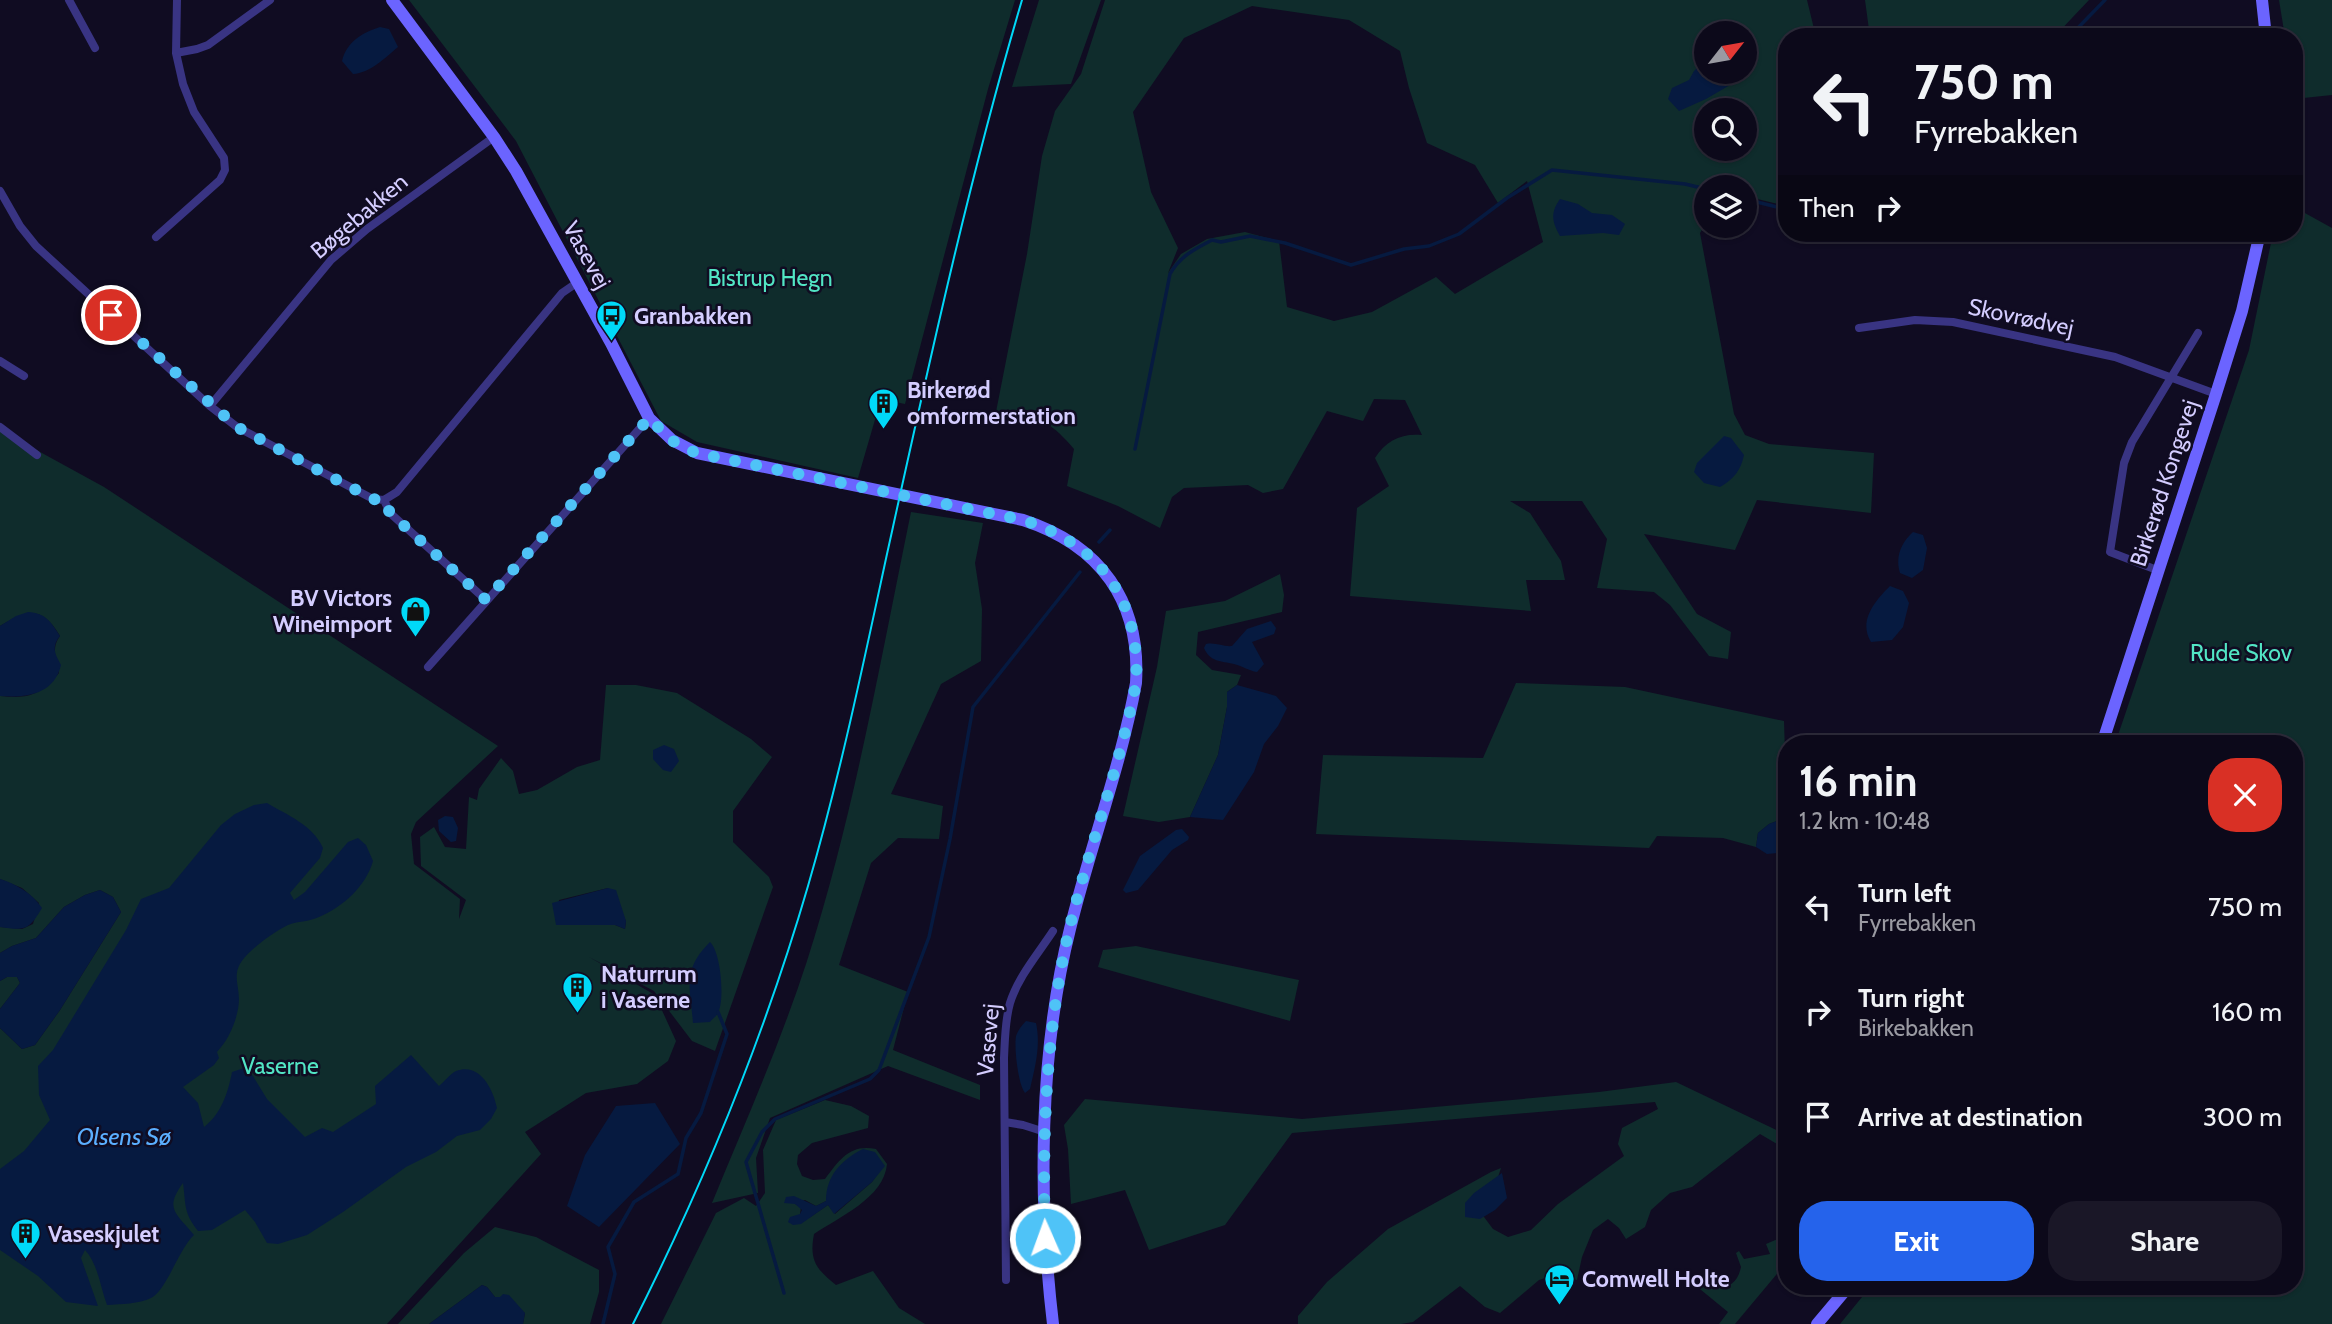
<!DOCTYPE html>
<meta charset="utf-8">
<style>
body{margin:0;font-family:Cabin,sans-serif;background:#1a1727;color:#f1f3f6;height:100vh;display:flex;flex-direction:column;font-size:26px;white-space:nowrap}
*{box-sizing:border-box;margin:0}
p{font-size:23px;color:#9a9aa2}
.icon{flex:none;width:38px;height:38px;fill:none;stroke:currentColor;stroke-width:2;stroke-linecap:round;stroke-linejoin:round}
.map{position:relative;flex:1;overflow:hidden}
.details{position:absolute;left:1778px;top:735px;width:525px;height:560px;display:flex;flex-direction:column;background:#0c091a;border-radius:28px;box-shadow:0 2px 5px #0004,0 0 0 2px #2c2a39}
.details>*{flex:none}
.top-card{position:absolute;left:1778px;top:28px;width:525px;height:214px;border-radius:28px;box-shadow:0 2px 5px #0004,0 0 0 2px #2c2a39;background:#0c091a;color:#f1f3f6;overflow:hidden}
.needle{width:46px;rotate:59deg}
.tools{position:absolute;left:1694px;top:21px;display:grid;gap:14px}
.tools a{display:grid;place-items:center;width:63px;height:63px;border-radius:50%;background:#0c091a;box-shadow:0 2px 5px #0004,0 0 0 2px #2c2a39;font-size:35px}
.pin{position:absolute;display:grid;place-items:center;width:60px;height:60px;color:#fff;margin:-30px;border:4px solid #fff;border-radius:50%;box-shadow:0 2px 7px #0007}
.me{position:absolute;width:77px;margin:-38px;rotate:358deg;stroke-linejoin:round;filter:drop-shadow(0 0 5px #0008)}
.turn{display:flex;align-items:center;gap:24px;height:147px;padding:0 21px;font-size:32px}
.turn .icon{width:91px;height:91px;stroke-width:2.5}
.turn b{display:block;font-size:49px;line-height:60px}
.then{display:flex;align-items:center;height:66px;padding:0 21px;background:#0003;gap:14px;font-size:26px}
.round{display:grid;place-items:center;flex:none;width:74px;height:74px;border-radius:28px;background:#1a1727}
.overview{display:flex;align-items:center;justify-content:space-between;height:119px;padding:0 21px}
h1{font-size:42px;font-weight:700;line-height:52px}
.action{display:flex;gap:14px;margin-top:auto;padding:14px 21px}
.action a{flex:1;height:80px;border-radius:28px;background:#2563eb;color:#fff;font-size:28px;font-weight:700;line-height:80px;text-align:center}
.action a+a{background:#1a1727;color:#f1f3f6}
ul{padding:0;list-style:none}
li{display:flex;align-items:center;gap:21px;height:105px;padding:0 21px}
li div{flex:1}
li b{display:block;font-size:26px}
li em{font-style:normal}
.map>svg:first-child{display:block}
</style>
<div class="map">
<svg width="2332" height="1324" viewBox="0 0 2332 1324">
<rect width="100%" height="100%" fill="#100c22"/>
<path fill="#0f2c2c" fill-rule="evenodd" d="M 409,0 L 1015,0 L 988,89 L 905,404 L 881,399 L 858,478 L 697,442 L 661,421 L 516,141 Z
M 1039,0 L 1101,0 L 1071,84 L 1012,87 Z
M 1105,0 L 1807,0 L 1816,37 L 1787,37 L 1787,200 L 1778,204 L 1745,196 L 1745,187 L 1706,187 L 1706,223 L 1700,233 L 1734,414 L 1745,435 L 1769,444 L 1874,453 L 1871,513 L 1757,500 L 1735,550 L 1644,534 L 1697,614 L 1731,632 L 1728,659 L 1709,656 L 1670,605 L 1654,592 L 1597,588 L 1607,539 L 1582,501 L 1510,501 L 1530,513 L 1561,561 L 1565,580 L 1526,580 L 1531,611 L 1350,596 L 1357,508 L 1389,486 L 1375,458 C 1386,440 1402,433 1422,435 L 1405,400 L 1374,399 L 1363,421 L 1327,411 L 1283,489 L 1263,493 L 1248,485 L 1184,488 L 1172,497 L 1160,528 L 1118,506 L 1067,486 L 1074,449 C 1048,418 1034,414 995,417 L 1027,254 L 1042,156 L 1055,111 L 1081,74 ZM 1252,6 L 1349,20 L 1400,51 L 1409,88 L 1427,143 L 1475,165 L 1498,203 L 1527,181 L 1543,242 L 1455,294 L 1436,277 L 1372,312 L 1334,321 L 1287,307 L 1279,241 L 1245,232 L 1207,239 L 1181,254 L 1168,273 L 1178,248 L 1151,192 L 1133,112 L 1184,38 ZM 1706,33 L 1745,33 L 1745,72 L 1706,72 ZM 1706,110 L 1745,110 L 1745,149 L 1706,149 Z
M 1865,0 L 2089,0 L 2054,37 L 1870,37 Z
M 2279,0 L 2332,0 L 2332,95 L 2294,99 L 2294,37 L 2285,37 Z
M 2294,207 L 2332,228 L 2332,1324 L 1840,1324 L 1871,1286 L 2294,1286 L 2294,744 L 2115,744 L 2249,350 L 2273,233 L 2294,233 Z
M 0,430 L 104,487 L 498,746 L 416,822 L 411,834 L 414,864 L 460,899 L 459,919 L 466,900 L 421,866 L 420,837 L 434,827 L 445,847 L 466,849 L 469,797 L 477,800 L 479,789 L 501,758 L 513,771 L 519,794 L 537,790 L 577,767 L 600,760 L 606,685 L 636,685 L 677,693 L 751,739 L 772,757 L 733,811 L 733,842 L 769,877 L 773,887 L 715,1051 L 692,1041 L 654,991 L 589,957 L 655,995 L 676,1041 L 668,1061 L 637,1084 L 586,1093 L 525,1132 L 541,1154 L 387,1324 L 0,1324 L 0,1028 L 22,1049 L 35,1045 L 60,1010 L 121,912 L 113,897 L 100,890 L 85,895 L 64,907 L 36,938 L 12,946 L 0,953 L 0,927 L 22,929 L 33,924 L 39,903 L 22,888 L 0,879 L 0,696 C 30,699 39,695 59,673 C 56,659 51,648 60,636 C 42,606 28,609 0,626 ZM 608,888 L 626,921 L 625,929 L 615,925 L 556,925 L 559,900 Z
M 911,512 L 983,523 L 975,563 L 982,609 L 981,661 L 941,684 L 891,794 L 943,806 L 939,839 L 898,838 L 871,863 L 839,965 L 908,992 L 893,1050 L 980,1085 L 980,1100 L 888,1066 L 770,1118 L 756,1158 L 758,1193 L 712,1203 C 745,1123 780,1044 807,961 C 854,815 880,662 911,512 Z
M 1280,574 L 1284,595 L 1282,612 L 1198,632 L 1196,655 L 1212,670 L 1241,675 L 1237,685 L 1227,692 L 1227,707 L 1218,755 L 1190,817 L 1159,822 L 1123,816 L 1157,667 L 1166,611 L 1225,601 Z
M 1516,683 L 1625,687 L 1784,721 L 1787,817 L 1769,824 L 1758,833 L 1756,847 L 1723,838 L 1657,836 L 1649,848 L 1316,834 L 1323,755 L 1483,758 Z
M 1136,946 L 1299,980 L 1290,1021 L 1098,967 L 1103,950 Z
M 7,977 L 17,977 L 20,983 L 0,1009 L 0,981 Z
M 1676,1082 L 1787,1135 L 1787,1150 L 1760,1134 L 1692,1187 L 1670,1193 L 1651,1210 L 1645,1227 L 1626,1239 L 1619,1228 L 1608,1219 L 1593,1230 L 1582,1257 L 1577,1280 L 1557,1274 L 1539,1280 L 1500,1313 L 1485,1307 L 1460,1286 L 1413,1322 L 1401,1324 L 1298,1324 L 1298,1316 L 1327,1282 L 1388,1229 L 1491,1172 L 1501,1168 L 1497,1180 L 1475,1205 L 1493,1229 L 1508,1237 L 1531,1230 L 1558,1204 L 1624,1156 L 1618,1144 L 1622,1128 L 1658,1109 L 1655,1102 L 1292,1133 L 1225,1225 L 1149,1250 L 1125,1190 L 1071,1204 L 1068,1149 L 1064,1125 L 1085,1099 L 1302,1119 L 1599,1092 Z
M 825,1100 L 851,1106 L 869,1116 L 868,1128 L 812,1143 L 798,1155 L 797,1164 L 802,1176 L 813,1180 L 825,1179 C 840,1159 850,1144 876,1149 L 887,1164 C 884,1198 839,1217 814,1234 C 809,1260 816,1269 836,1285 L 873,1271 L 899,1308 L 925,1324 L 661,1324 L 716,1213 L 744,1198 L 756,1206 L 765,1193 L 763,1150 L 776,1120 ZM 884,1165 L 872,1182 L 835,1214 L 828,1205 L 809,1218 L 800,1214 L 801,1207 L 795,1204 L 805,1200 L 816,1206 L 826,1201 Z
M 495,1227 L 536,1237 L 599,1270 L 599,1292 L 590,1324 L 523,1324 L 525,1313 L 500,1297 L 495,1297 L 487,1287 L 482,1285 L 429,1324 L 398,1324 L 464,1253 Z
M 1787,1235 L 1787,1262 L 1735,1324 L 1719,1324 L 1728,1312 L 1695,1285 L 1702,1280 L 1714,1288 C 1729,1289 1738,1282 1741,1267 L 1736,1253 L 1739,1251 L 1744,1259 L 1770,1254 L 1766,1244 Z"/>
<path fill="#061a40" d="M 380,27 L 389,29 L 398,47 C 385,58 370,73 353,74 L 342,61 C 347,42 361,33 380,27 Z
M 1704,61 L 1706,61 L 1706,72 L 1733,72 L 1730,85 L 1706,99 L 1679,111 L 1668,99 L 1672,88 L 1689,80 L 1694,71 Z
M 1560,199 L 1578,204 L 1592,213 L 1612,215 L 1625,224 L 1619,235 L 1603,233 L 1560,236 C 1552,222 1550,213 1560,199 Z
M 1724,436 L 1731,438 L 1744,455 C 1741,470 1734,479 1720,487 L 1704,483 L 1694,472 L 1697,463 Z
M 1913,532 L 1923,535 L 1927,548 L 1923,570 L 1912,578 L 1900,573 C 1895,557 1901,543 1913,532 Z
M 1890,586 L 1903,591 L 1909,603 L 1903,627 L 1892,640 L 1871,642 C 1858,621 1875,601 1890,586 Z
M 28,612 C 46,613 51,622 60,636 C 51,647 55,654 61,665 C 54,695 25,698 0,696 L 0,626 L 16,616 Z
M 1271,621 L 1276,628 L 1274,634 L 1252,642 L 1264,664 L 1257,672 C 1249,671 1243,666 1234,664 C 1221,661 1210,662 1204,648 L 1206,644 C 1216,642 1223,647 1232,646 L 1247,629 Z
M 1237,685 L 1276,696 L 1287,708 L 1278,726 L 1264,744 L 1254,772 L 1223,820 L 1190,817 L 1218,755 L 1227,707 L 1227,692 Z
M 664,745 L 674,749 L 679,761 L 671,772 L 663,770 L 653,759 L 653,750 Z
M 267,803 C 287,815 313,825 323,848 L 320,858 L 290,893 L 294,900 L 305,892 L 348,842 L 358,838 L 366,845 L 373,861 C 366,886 343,907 319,917 C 309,922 297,921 288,925 C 276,931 262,941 252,950 C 225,974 243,983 238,1009 C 235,1025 228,1040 217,1052 L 219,1058 L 214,1065 L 183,1087 L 198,1103 L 204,1127 C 221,1114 228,1093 232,1072 L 244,1068 L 253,1076 L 267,1099 L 305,1137 L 322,1128 L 333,1132 L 376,1104 L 375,1086 L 411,1055 L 439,1086 C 444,1082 450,1074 456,1071 C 480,1062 493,1089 497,1108 L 491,1119 L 480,1130 L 457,1136 L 436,1152 L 406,1167 L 343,1212 L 307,1235 L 278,1244 L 267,1243 L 255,1222 L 245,1210 L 212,1230 L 198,1231 C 183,1212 186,1204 183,1183 C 164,1209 176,1213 194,1235 C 178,1250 167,1290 151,1298 C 139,1304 121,1304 107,1305 C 100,1286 98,1264 85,1250 L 81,1258 L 98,1306 L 66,1302 L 38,1276 L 0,1250 L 0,1169 L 24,1151 L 50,1120 L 39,1095 L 38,1066 L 53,1050 L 126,930 L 141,899 L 169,888 L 221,825 L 235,814 L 254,805 Z
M 445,816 L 453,817 L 458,828 L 456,841 L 451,842 L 439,831 L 438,820 Z
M 1787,817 L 1787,852 L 1767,854 L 1756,847 L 1758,833 L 1769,824 Z
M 1182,829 L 1189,837 L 1188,840 L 1172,850 L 1138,890 L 1126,893 L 1123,890 L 1140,856 L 1176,830 Z
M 0,879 C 16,884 32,893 42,908 C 29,930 25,931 0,927 Z
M 608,888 L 616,890 L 626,921 L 625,929 L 615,925 L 556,925 L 552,903 Z
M 100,890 L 113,897 L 121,912 L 60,1010 L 35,1045 L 22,1049 L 0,1028 L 0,1009 L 20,983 L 17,977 L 7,977 L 0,981 L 0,953 L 12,946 L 36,938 L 64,907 L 85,895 Z
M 710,942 C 721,952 725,1000 718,1013 C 716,1017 712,1019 710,1022 L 693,1023 C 690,986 682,970 710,942 Z
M 1026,1021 L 1036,1023 C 1041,1046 1035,1067 1030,1089 L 1025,1093 C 1018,1084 1014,1048 1016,1036 C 1018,1030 1022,1025 1026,1021 Z
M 655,1103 L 680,1144 L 599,1227 L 567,1206 L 585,1155 L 616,1106 Z
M 863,1149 L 875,1152 L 885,1166 L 872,1182 L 834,1214 L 828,1205 L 801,1224 L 793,1225 L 788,1222 L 790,1217 L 800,1214 L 802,1210 L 795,1204 L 784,1203 L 786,1197 L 794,1196 L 816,1206 L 826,1201 C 826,1176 841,1160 863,1149 Z
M 1502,1173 L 1507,1198 L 1495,1210 L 1480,1219 L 1465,1217 L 1465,1203 L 1474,1193 Z
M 482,1285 L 487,1287 L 495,1297 L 500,1297 L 503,1294 L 509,1295 L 525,1313 L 523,1324 L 429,1324 Z"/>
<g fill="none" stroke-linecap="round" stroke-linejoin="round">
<path stroke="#061a40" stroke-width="3.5" d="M 2069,37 L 2105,0
M 1745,199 L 1777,207 L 1787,202
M 1135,449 L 1170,274 C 1180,256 1195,249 1212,240 L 1221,242 L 1250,236 L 1285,243 L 1351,265 L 1404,249 L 1429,246 L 1459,234 L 1507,198 L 1552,170 L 1685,184 L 1706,189
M 1099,542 L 1110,530
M 784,1293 L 746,1162 L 762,1132 L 775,1119 L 870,1079 L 879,1070 L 929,937 L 950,839 L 973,707 L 1080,572
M 603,1324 L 615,1274 L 608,1247 L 634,1202 L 678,1174 L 686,1138 L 701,1113 L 727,1034 L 718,1012"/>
<path stroke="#393483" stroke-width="8" d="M 69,0 L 95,48
M 176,53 L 197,49 L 208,45 L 270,0
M 0,191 L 20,226 L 36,246 L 210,406 L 237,427 L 373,499 L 384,500 L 390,513 L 486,600
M 156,237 L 220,180 L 225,170 L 224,158 L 194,112 L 183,84 L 176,53 L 177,0
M 1859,328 L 1915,320 L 1953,322 L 2115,357 L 2216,394
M 0,361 L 24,376
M 210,406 L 331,260 L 367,229 L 494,137
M 0,427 L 37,455
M 384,500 L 397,492 L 562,293 L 578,282
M 2157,570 L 2110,552 L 2124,463 L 2132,442 L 2198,333
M 428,667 L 649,418
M 1005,1122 L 1023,1125 L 1045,1132
M 1006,1280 L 1004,1058 C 1005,1039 1005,1020 1010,1003 C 1018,977 1038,954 1053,931"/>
<path stroke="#6b64ff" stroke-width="12" d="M 392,0 L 494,137 L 516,171 L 611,343 L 649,418 L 672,440 L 697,453 L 1023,520 C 1100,545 1141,601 1136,683 C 1121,766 1090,847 1070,929 C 1039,1052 1038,1198 1053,1324
M 2262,0 L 2266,37
M 2102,744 L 2216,394 L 2242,311 L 2260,233
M 1817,1324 L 1849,1286"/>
<path stroke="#00d9f8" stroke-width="2" d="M 633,1324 C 704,1183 764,1037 808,886 C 840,776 863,665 887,554 C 928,368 968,183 1022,0"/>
</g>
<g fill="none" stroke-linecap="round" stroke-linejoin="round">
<path stroke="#4fc3f7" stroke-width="12" stroke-dasharray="0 21.6" d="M 111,315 L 237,427 L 373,499 L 384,500 L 390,513 L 486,600 L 649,418 L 671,440 L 696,453 L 1023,520 C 1100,544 1141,601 1136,683 C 1120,767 1089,847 1069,930 C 1046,1030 1042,1135 1045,1238"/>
</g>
<defs>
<symbol id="bus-pin" viewBox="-11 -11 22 30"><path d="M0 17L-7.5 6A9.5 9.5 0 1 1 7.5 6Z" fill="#00d9f8" stroke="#100c22"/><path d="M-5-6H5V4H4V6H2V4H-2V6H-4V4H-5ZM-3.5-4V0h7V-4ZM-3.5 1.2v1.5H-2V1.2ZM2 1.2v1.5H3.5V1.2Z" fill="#111"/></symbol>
<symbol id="building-pin" viewBox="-11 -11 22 30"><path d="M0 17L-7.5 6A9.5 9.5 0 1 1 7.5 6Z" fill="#00d9f8" stroke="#100c22"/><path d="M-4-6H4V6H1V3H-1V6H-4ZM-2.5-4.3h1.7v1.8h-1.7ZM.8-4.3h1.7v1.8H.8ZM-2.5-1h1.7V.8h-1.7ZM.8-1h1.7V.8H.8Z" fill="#111"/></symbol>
<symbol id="shop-pin" viewBox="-11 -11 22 30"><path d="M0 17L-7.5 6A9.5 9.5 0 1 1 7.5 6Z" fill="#00d9f8" stroke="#100c22"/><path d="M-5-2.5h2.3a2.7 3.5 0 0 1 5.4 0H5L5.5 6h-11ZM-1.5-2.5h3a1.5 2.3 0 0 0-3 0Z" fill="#111"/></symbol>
<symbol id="hotel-pin" viewBox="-11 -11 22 30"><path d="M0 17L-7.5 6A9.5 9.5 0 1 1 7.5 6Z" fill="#00d9f8" stroke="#100c22"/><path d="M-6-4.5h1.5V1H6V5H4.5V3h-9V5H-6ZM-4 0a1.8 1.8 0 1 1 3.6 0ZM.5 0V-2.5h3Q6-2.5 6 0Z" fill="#111"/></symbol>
</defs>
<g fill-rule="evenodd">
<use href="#bus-pin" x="594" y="298" width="35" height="47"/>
<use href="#building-pin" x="866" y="386" width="35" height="47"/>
<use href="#shop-pin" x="398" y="594" width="35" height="47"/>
<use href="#building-pin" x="560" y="970" width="35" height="47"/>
<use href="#building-pin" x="8" y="1216" width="35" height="47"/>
<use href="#hotel-pin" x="1542" y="1262" width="35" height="47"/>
</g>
<g text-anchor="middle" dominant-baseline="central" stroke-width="5" stroke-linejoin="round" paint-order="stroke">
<g font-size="23" fill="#d4cdff" stroke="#100c22">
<text transform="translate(359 216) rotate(-40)">Bøgebakken</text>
<text transform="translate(587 255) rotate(61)">Vasevej</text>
<text transform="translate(2021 317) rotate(12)">Skovrødvej</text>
<text transform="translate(2164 483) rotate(-72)">Birkerød Kongevej</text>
<text transform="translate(988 1040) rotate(-85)">Vasevej</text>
</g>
<g font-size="23" fill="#52e5c4" stroke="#100c22">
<text x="770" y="278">Bistrup Hegn</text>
<text x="2241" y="653">Rude Skov</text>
<text x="280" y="1066">Vaserne</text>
</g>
<g font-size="23" font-weight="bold" fill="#d4cdff" stroke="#100c22" text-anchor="start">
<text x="634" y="316">Granbakken</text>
<text x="907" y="390">Birkerød<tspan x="907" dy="26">omformerstation</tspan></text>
<text x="392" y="598" text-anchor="end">BV Victors<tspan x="392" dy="26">Wineimport</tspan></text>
<text x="601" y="974">Naturrum<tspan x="601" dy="26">i Vaserne</tspan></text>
<text x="48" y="1234">Vaseskjulet</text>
<text x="1582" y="1279">Comwell Holte</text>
</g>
<g font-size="24" font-style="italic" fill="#5bafff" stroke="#100c22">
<text x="124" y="1136">Olsens Sø</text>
</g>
</g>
</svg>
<div class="tools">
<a><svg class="needle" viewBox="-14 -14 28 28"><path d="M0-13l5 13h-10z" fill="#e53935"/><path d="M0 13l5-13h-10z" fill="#9a9aa2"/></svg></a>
<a><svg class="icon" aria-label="search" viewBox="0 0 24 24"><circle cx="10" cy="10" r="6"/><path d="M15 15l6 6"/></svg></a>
<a><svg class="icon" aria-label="layers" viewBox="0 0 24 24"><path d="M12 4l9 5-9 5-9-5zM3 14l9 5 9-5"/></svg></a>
</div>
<div class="pin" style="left:111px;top:315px;background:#d93025"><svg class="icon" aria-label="arrive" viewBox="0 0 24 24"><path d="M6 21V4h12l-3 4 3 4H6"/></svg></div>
<svg class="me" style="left:1045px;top:1238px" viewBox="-20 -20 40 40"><circle r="17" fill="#4fc3f7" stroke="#fff" stroke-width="3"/><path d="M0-11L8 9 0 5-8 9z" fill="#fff"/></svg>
<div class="top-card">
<div class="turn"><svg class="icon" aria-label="left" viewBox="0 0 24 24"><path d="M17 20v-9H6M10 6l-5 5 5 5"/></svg><div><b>750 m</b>Fyrrebakken</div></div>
<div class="then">Then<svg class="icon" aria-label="right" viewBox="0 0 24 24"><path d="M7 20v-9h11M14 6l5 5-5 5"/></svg></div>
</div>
<section class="details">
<div class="overview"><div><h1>16 min</h1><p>1.2 km · 10:48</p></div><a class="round" style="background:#d93025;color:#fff"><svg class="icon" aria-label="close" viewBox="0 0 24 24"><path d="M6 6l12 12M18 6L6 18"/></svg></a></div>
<ul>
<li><svg class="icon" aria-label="left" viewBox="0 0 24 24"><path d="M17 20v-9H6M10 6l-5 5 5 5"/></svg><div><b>Turn left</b><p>Fyrrebakken</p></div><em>750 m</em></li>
<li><svg class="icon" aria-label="right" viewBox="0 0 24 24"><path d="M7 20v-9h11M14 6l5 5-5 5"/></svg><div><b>Turn right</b><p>Birkebakken</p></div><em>160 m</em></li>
<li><svg class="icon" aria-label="arrive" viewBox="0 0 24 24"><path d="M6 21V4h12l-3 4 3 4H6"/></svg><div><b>Arrive at destination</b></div><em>300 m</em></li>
</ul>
<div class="action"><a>Exit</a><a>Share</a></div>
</section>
</div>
